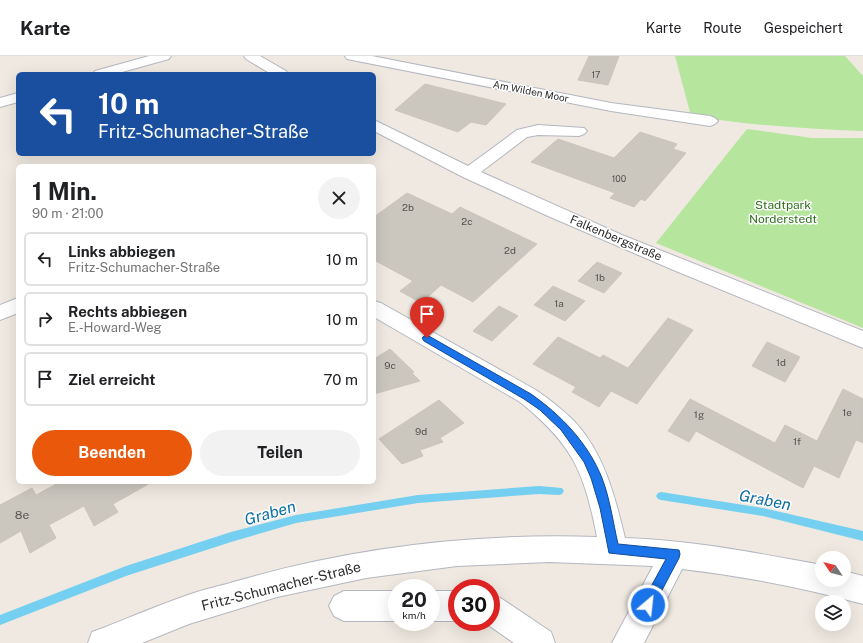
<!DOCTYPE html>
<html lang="de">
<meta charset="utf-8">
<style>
body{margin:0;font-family:"Public Sans",sans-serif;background:#f2f2f2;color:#202124;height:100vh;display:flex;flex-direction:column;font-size:15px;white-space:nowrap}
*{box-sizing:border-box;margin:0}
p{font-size:13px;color:#757577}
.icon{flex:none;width:22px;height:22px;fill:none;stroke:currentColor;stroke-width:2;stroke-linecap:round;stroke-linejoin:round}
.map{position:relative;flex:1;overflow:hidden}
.panel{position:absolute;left:16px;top:108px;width:360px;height:320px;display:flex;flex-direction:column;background:#fff;border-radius:6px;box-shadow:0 4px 16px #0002}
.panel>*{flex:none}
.guide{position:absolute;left:16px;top:16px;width:360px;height:84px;border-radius:6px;box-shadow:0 4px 16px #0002;background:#1a4fa0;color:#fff;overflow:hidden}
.needle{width:26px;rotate:305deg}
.fabs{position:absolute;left:815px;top:495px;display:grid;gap:8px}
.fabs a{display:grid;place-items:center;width:36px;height:36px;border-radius:50%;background:#fff;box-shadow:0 4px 16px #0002;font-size:20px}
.speed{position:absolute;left:388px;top:523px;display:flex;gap:8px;font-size:20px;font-weight:700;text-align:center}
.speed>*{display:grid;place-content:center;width:52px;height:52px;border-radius:50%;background:#fff;box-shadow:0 4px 16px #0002;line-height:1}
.speed small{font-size:10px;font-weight:400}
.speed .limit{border:6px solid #d22;background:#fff;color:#111}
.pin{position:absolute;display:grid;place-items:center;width:34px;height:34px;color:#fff;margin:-41px -17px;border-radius:50% 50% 50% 0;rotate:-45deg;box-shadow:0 0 4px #0007}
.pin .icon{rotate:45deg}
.me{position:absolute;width:44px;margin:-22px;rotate:28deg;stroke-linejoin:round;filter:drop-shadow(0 0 3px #0008)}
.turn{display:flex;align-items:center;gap:14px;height:84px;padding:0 16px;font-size:18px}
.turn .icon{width:52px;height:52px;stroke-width:2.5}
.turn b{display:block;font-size:28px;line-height:34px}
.round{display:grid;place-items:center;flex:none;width:42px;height:42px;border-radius:21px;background:#f2f2f2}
.summary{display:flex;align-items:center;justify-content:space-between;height:68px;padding:0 16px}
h1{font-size:24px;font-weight:700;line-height:30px}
.action{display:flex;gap:8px;margin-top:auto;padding:8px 16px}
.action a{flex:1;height:46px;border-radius:24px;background:#ea580c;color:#fff;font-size:16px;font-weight:700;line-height:46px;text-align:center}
.action a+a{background:#f2f2f2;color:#202124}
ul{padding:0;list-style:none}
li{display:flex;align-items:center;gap:12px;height:54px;margin:0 8px 6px;padding:0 8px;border:2px solid #e0e0e0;border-radius:6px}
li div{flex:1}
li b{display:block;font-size:15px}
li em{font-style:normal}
header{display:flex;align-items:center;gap:24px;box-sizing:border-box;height:56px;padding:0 20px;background:#fff;border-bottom:1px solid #e0e0e0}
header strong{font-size:19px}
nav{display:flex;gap:22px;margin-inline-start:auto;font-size:14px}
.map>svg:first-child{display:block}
</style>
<header>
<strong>Karte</strong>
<nav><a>Karte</a><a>Route</a><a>Gespeichert</a></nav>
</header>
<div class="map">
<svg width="863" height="587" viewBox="0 0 863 587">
<rect width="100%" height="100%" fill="#efe9e1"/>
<path fill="#b6e59e" d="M 675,0 L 845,0 L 863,20 L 863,75 C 805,73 748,69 691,60 Z
M 747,73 L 812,82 L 863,82 L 863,272 L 656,187 Z"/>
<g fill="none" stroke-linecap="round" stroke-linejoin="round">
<path fill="#75cff0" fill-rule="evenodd" d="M 539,430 L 562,432 L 564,435 L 562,438 L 559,439 L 539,438 L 418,447 L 296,467 L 231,486 L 126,520 L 0,569 L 0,559 L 126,510 L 231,476 L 296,459 L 418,439 Z
M 661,436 L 763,452 L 863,475 L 863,485 L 763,460 L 661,444 L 658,443 L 656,440 L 658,437 Z"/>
</g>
<path fill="#cbc7bf" stroke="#cbc5ba" d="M 589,0 L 619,0 L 608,29 L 578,24 Z
M 425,28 L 506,48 L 486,69 L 471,66 L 458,76 L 395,54 Z
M 640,76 L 677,88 L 673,93 L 686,97 L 645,145 L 641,143 L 634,151 L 610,142 L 615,137 L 531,106 L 558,83 L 614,102 Z
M 407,137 L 452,158 L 460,151 L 537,188 L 473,246 L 441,229 L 421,247 L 400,235 L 413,225 L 374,204 L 374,161 Z
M 597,206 L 622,217 L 604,237 L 578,225 Z
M 553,230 L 585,245 L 565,265 L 534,249 Z
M 499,250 L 518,260 L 492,285 L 473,275 Z
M 668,262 L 693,274 L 637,348 L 611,335 L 599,351 L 572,336 L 576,331 L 533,308 L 558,281 L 600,302 L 603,299 L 628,312 Z
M 767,286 L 800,301 L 785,326 L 752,310 Z
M 390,293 L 414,316 L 412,317 L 420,325 L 374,338 L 374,303 Z
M 843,333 L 863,343 L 863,387 L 856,384 L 839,422 L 814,410 L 803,432 L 696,375 L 689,386 L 668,375 L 690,343 L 775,387 L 785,369 L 817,385 Z
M 439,344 L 464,367 L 440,382 L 443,386 L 420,394 L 423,400 L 402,408 L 379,383 Z
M 60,426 L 152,426 L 113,448 L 118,456 L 94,470 L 84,450 L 49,469 L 56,482 L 30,497 L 21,475 L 0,487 L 0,449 L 32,432 L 36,439 Z"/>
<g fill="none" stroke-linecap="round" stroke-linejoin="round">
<defs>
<path id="minor" d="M 149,0 L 171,0 L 169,3 L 115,18 L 93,18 L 95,15 Z
M 244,0 L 260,0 L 286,15 L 288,18 L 271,18 L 246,3 Z
M 345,0 L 372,0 L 611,47 L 710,60 L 715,62 L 718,65 L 715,68 L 710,70 L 611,55 L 352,4 L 347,3 Z
M 18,37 L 18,46 L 0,51 L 0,42 Z
M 374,64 L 468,110 L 517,74 L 538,69 L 584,72 L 587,75 L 584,78 L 579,80 L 538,79 L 527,81 L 481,116 L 622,179 L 863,275 L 863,292 L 671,213 L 548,160 L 463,121 L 374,75 Z
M 18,242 L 18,257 L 0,264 L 0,249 Z
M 374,245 L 381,247 L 536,334 C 549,343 562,353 574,365 C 604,397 615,440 625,482 C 691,484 756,497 822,509 L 822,524 L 844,524 L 844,515 L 863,520 L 863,548 C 804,532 743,520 682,513 L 644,587 L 612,587 L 653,510 L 549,506 L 457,510 L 366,522 L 277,541 L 189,568 L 142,587 L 88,587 L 92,576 L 103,572 C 131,561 159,549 188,539 C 204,533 221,530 237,525 C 354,491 475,477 597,481 C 584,415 573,389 520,346 L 374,261 Z
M 344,535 L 397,535 L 397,565 L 344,565 L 334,560 L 329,550 L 334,540 Z
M 431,535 L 457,535 L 457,565 L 431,565 Z
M 491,538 L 502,543 L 551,576 L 555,587 L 514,587 L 484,566 L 491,566 Z"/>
</defs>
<use href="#minor" stroke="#b4b7c1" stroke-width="2"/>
<use href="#minor" fill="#fff" fill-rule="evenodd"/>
</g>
<path fill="#1a73e8" stroke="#114b97" d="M 427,279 L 531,338 C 561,359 588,387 602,422 C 610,443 613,466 618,488 L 679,494 L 680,498 L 679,502 L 652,553 L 648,555 L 643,553 L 641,549 L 666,503 L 609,497 L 600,452 L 591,422 L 584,406 L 561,374 L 540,354 L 524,343 L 424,285 L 422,282 L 424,280 Z"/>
<g text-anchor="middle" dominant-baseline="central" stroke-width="3" stroke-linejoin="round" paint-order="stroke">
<g font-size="9" fill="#555452">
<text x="596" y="18">17</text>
<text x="619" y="122">100</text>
</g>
<g font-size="10" fill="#2e2e2e" stroke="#fff">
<text transform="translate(531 35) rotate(11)">Am Wilden Moor</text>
</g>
<g font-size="10" fill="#555452">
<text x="408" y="151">2b</text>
<text x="467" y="165">2c</text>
<text x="510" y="194">2d</text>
<text x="600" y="221">1b</text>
<text x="559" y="247">1a</text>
<text x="781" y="306">1d</text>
<text x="390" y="309">9c</text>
<text x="847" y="356">1e</text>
<text x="699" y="358">1g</text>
<text x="421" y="375">9d</text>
<text x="797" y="385">1f</text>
</g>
<g font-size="12" fill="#2c6e1b" stroke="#fff">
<text x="783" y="149">Stadtpark<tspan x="783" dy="14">Norderstedt</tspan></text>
</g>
<g font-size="12" fill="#2e2e2e" stroke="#fff">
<text transform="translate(616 182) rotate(23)">Falkenbergstraße</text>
</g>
<g font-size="12" fill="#555452">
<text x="22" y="459">8e</text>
</g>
<g font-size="14" fill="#2e2e2e" stroke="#fff">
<text transform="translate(281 530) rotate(-14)">Fritz-Schumacher-Straße</text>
</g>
<g font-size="16" font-style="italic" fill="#0d6fa3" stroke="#fff">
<text transform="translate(765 444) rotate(11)">Graben</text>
<text transform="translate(270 457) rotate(-16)">Graben</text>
</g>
</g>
</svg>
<div class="fabs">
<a><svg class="needle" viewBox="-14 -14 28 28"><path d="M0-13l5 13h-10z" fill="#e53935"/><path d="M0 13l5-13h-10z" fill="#757577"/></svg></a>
<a><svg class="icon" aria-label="layers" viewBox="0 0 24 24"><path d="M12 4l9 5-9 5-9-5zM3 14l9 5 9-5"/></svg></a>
</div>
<div class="speed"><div>20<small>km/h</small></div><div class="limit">30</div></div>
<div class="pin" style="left:427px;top:282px;background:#d93025"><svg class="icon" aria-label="arrive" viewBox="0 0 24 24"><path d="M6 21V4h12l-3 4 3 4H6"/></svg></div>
<svg class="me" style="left:648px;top:549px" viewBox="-20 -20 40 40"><circle r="17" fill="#1a73e8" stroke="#fff" stroke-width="3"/><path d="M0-11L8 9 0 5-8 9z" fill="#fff"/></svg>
<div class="guide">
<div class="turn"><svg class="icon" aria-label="left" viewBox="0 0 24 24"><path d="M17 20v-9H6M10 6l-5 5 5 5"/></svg><div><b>10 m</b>Fritz-Schumacher-Straße</div></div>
</div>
<section class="panel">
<div class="summary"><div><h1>1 Min.</h1><p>90 m · 21:00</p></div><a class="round"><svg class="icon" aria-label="close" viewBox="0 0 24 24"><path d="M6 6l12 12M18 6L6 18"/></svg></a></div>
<ul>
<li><svg class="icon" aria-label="left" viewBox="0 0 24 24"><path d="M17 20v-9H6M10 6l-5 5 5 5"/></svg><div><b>Links abbiegen</b><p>Fritz-Schumacher-Straße</p></div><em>10 m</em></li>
<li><svg class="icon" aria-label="right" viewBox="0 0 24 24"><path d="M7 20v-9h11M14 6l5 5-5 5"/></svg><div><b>Rechts abbiegen</b><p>E.-Howard-Weg</p></div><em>10 m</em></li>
<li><svg class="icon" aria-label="arrive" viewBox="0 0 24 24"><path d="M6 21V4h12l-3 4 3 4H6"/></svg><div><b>Ziel erreicht</b></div><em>70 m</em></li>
</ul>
<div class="action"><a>Beenden</a><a>Teilen</a></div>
</section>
</div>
